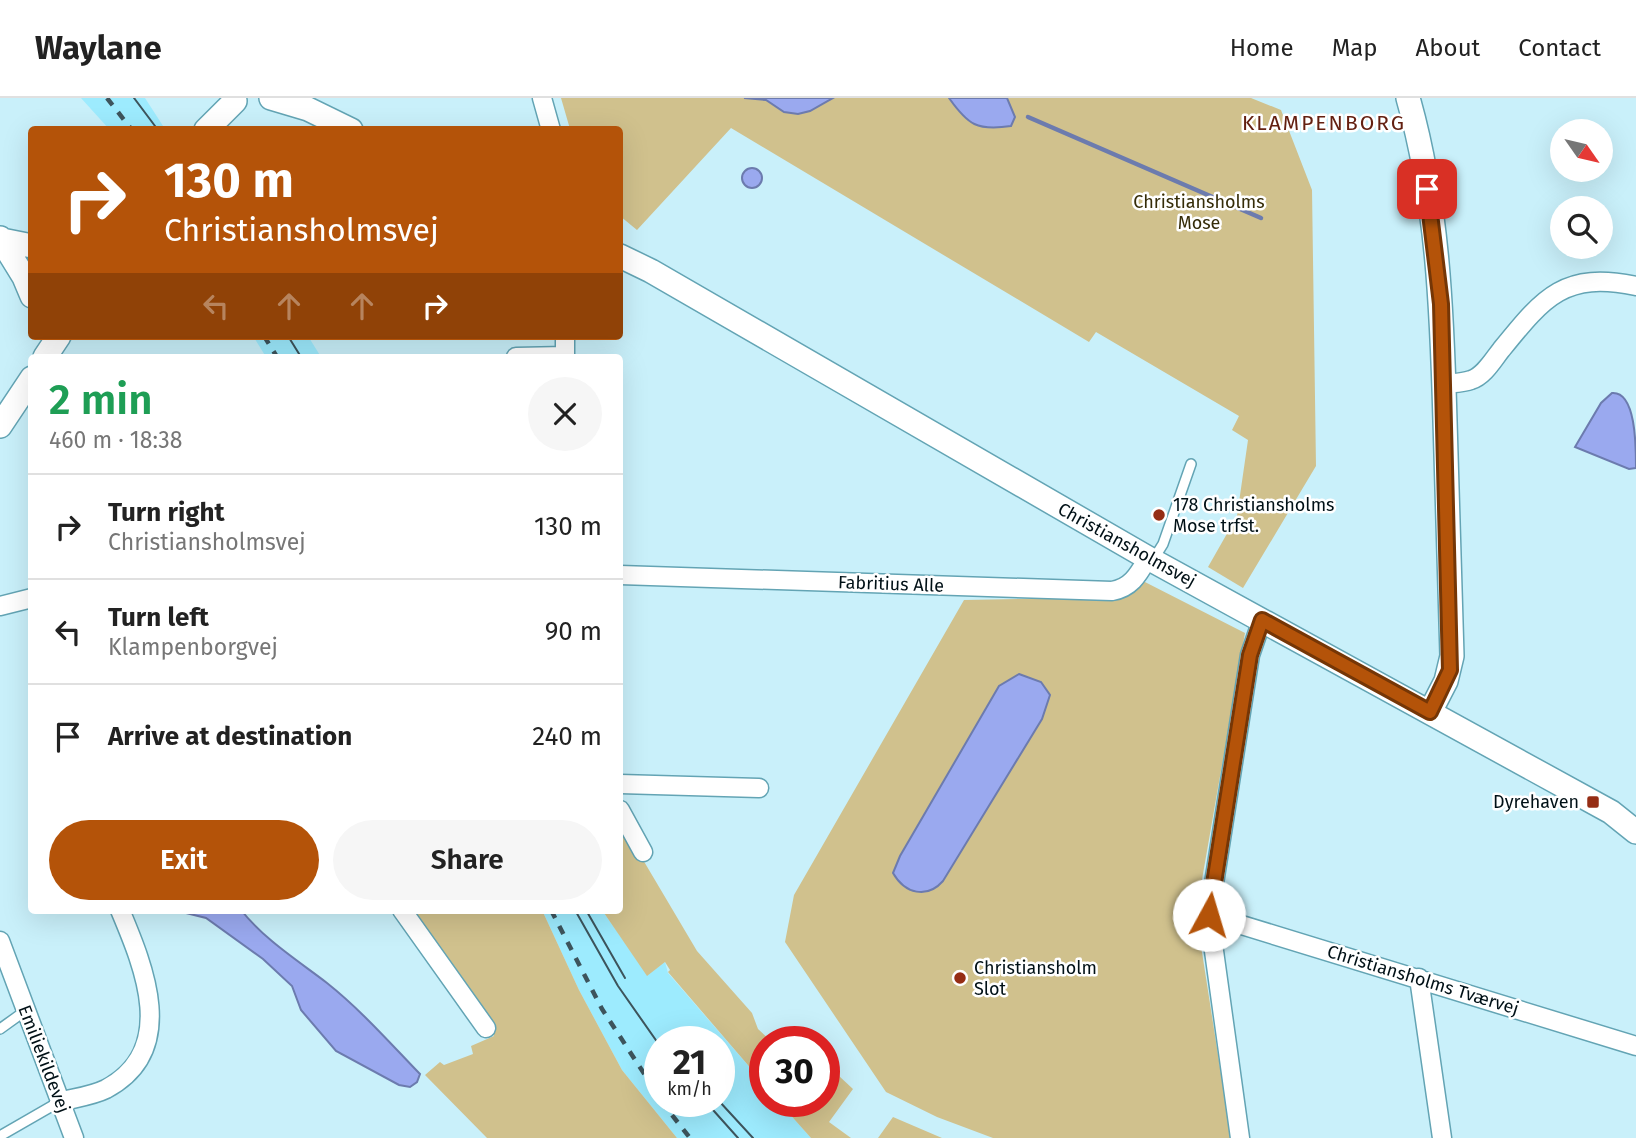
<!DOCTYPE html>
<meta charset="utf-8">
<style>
body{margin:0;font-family:"Fira Sans",sans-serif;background:#f6f6f6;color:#222;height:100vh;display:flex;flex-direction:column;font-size:26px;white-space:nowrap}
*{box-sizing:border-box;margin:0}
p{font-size:23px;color:#767676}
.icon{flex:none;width:38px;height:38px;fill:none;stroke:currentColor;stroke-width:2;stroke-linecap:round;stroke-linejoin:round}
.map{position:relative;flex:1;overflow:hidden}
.details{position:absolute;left:28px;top:256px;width:595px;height:560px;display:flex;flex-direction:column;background:#fff;border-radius:7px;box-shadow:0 7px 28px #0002}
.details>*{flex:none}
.banner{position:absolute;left:28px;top:28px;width:595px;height:214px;border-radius:7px;box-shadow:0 7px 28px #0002;background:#b45309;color:#fff;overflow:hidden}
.needle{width:46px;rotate:124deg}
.controls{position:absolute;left:1550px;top:21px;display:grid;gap:14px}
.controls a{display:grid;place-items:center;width:63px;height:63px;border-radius:50%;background:#fff;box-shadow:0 7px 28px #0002;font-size:35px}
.speed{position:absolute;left:644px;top:928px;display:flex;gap:14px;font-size:35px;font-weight:700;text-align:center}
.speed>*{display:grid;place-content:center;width:91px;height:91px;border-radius:50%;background:#fff;box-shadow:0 7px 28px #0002;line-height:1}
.speed small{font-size:18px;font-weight:400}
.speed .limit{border:10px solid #d22;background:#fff;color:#111}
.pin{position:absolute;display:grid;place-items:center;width:60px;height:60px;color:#fff;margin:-30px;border-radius:14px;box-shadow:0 4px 10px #0006}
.me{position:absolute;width:77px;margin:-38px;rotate:6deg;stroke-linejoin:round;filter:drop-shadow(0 0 5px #0008)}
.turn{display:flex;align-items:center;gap:24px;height:147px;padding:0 21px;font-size:32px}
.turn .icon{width:91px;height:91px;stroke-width:2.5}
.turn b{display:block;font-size:49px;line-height:60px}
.lanes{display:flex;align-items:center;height:66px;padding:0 21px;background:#0003;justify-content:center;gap:35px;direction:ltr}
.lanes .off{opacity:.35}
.round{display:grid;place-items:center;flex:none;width:74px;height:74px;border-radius:37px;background:#f6f6f6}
.overview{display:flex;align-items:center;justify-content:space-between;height:119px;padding:0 21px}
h1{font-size:42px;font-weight:600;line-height:52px;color:#1e9e55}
.primary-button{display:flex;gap:14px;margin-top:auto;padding:14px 21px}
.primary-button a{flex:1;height:80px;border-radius:42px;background:#b45309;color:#fff;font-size:28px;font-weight:600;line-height:80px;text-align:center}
.primary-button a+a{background:#f6f6f6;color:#222}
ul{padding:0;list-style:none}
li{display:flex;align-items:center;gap:21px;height:105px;padding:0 21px;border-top:2px solid #e0e0e0}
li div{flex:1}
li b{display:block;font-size:26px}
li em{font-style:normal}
header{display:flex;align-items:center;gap:42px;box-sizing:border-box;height:98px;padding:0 35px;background:#fff;border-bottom:2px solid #e0e0e0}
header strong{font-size:33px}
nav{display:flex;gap:38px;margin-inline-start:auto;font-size:24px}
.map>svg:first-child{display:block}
</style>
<header>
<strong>Waylane</strong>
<nav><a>Home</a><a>Map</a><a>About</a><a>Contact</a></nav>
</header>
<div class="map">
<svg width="1636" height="1040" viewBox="0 0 1636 1040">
<rect width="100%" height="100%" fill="#c9f0fa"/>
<path fill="#9debfe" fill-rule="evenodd" d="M 81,0 L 145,0 L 165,31 L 109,31 Z
M 253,238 L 308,238 L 321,259 L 266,259 Z
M 542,812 L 602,812 L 647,877 L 665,864 L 668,875 L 765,987 L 765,1003 L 778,1003 L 811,1040 L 677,1040 L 622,972 L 579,892 ZM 660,943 L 719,943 L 719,1003 L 660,1003 Z"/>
<path fill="#d0c18d" d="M 561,0 L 1251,0 L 1281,12 L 1312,92 L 1316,368 L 1243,490 L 1208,469 L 1237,418 L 1248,342 L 1232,332 L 1239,318 L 1096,234 L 1089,244 L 731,30 L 637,132 L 620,118 L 620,32 L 570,31 Z
M 1141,482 L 1245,535 L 1196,816 L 1231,1040 L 993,1040 L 937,1019 L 886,994 L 785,844 L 794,797 L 964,502 L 1122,499 Z
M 620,723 L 697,853 L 752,915 L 758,931 L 771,943 L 765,943 L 765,987 L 668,874 L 670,872 L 665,864 L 647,878 L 602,812 L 620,812 Z
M 409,812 L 542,812 L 579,892 L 622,972 L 677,1040 L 487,1040 L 425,977 L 440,964 L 444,967 L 473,956 L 471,948 L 494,938 Z
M 824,964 L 853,991 L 829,1024 L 851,1040 L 811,1040 L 778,1003 L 824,1003 Z
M 893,1019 L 942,1040 L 878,1040 Z"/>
<path fill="#9aa9ef" stroke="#6c7bae" stroke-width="2" d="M 744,0 L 833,0 L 810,13 L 798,16 L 784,14 L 766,2 Z
M 949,0 L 1007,0 L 1015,19 L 1011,28 C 977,33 968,27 949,0 Z
M742 80a10 10 0 1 1 20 0a10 10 0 1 1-20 0Z
M 1612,295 C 1636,293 1636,348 1636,370 L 1629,371 L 1575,349 L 1601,305 Z
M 1019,576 L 1041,584 L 1050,597 L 1042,621 L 943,783 C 927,801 905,796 893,775 L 900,758 L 999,588 Z
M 174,812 L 241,812 C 265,842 297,862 327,885 C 361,912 390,945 420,976 L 417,984 L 410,989 L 399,987 L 336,953 L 301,912 L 292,888 L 263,861 L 206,820 Z"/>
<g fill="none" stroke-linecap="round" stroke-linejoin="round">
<path stroke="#6c7bae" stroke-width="4.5" d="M 1028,19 L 1261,120"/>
<defs>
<path id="service" d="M 1153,462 L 1163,446 L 1191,366
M 0,931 L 25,913
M 0,1038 L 59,1004"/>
<path id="minor" d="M 542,0 L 551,32
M 565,238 L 565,259
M 516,259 L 565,258
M 1444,286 C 1452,285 1463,285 1471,282 C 1484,278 1493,262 1501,252 C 1544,199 1564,173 1636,188
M 620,477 L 1112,493 C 1131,490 1138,477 1148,460
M 0,508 L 32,500
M 620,686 L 759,690
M 620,712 L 643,754
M 402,812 L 486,930
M 1209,817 L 1636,948
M 0,843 L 74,1040
M 1419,880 L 1442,1040
M 59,1004 C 74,1000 92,998 106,991 C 179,952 144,869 120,812
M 1240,1040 L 1209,817 L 1250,557 L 1262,522"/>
<path id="tertiary" d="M 271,0 L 308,11 L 351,32
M 1408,0 C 1438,105 1442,215 1445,323 C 1447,401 1450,480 1452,558 L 1446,583 L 1430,614
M 206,32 L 235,3
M 0,140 L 24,179 L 32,198
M 2,142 L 32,148
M 620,158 L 651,173 L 1148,460 L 1611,714 L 1636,734
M 45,259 L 59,238
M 0,328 L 32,280"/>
</defs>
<use href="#service" stroke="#63a4b4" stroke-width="12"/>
<use href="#minor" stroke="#63a4b4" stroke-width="21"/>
<use href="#tertiary" stroke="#63a4b4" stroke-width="26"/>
<use href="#service" stroke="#fff" stroke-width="9"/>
<use href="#minor" stroke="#fff" stroke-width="18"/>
<use href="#tertiary" stroke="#fff" stroke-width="23"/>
<path stroke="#3d545c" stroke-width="2" d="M 134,0 L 158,32
M 288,238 L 301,259
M 575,812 L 618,888 L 660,948
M 586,812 L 625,880
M 705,1003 L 738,1040
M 719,1003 L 753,1040"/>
<path stroke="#3d545c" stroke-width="4.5" stroke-dasharray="9 9" stroke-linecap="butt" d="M 107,0 L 132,32
M 264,238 L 277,259
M 551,812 L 602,911 L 660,1000
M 661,1003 L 690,1040"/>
</g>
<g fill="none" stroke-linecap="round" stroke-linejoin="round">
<defs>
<path id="route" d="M 1209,817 L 1250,557 L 1262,522 L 1430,614 L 1450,572 L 1441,206 L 1427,91"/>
</defs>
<use href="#route" stroke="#753606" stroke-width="18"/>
<use href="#route" stroke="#b45309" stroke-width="12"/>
</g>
<g fill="#952d14" stroke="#fff" stroke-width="2.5">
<circle cx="1159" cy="417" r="7"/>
<rect x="1586" y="697" width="14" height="14" rx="3.5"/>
<circle cx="960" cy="880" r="7"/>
</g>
<g text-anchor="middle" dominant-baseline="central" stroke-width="5" stroke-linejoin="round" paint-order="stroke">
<g font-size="18" fill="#352c08" stroke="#fff">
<text x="1199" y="104">Christiansholms<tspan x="1199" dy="21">Mose</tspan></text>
</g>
<g font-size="18" fill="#001016" stroke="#fff" text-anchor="start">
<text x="1173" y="407">178 Christiansholms<tspan x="1173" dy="21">Mose trfst.</tspan></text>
<text x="1579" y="704" text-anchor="end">Dyrehaven</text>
<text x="974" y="870">Christiansholm<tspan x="974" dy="21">Slot</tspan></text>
</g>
<g font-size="18" fill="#001016" stroke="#fff">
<text transform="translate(1127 447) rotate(29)">Christiansholmsvej</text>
<text transform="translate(891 486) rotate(2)">Fabritius Alle</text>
<text transform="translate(1423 882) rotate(17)">Christiansholms Tværvej</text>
<text transform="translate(44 961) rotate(69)">Emiliekildevej</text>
</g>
<g font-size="21" letter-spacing="2" fill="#632011" stroke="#fff">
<text x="1324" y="25">KLAMPENBORG</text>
</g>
</g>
</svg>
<div class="controls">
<a><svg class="needle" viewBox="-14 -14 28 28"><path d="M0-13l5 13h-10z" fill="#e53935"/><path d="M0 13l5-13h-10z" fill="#767676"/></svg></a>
<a><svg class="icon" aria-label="search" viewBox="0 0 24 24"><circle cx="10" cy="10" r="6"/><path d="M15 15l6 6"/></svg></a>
</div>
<div class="speed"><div>21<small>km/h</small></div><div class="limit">30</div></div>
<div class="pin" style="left:1427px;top:91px;background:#d93025"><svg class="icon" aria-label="arrive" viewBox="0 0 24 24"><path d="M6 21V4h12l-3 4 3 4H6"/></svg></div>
<svg class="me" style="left:1209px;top:817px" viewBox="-20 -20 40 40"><circle r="19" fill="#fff"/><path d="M0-13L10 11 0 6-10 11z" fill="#b45309"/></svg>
<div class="banner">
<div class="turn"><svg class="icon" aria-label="right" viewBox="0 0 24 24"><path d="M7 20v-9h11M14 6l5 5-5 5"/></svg><div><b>130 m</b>Christiansholmsvej</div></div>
<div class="lanes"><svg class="icon off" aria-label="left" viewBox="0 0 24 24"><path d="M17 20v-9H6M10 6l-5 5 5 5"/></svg><svg class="icon off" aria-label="ahead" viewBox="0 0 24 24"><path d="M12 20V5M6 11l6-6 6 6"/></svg><svg class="icon off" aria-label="ahead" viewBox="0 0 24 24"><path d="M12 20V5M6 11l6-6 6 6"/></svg><svg class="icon" aria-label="right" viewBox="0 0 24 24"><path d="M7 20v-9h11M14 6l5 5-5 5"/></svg></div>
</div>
<section class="details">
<div class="overview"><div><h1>2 min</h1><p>460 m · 18:38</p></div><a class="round"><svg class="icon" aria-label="close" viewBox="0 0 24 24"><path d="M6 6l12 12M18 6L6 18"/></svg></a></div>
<ul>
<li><svg class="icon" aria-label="right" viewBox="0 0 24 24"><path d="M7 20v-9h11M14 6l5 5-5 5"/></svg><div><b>Turn right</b><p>Christiansholmsvej</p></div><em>130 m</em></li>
<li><svg class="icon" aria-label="left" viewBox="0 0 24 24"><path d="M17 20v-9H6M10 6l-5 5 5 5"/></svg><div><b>Turn left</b><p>Klampenborgvej</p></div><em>90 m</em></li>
<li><svg class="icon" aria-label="arrive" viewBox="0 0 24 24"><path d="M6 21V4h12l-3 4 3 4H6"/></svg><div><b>Arrive at destination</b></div><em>240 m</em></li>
</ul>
<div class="primary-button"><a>Exit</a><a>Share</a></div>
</section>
</div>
